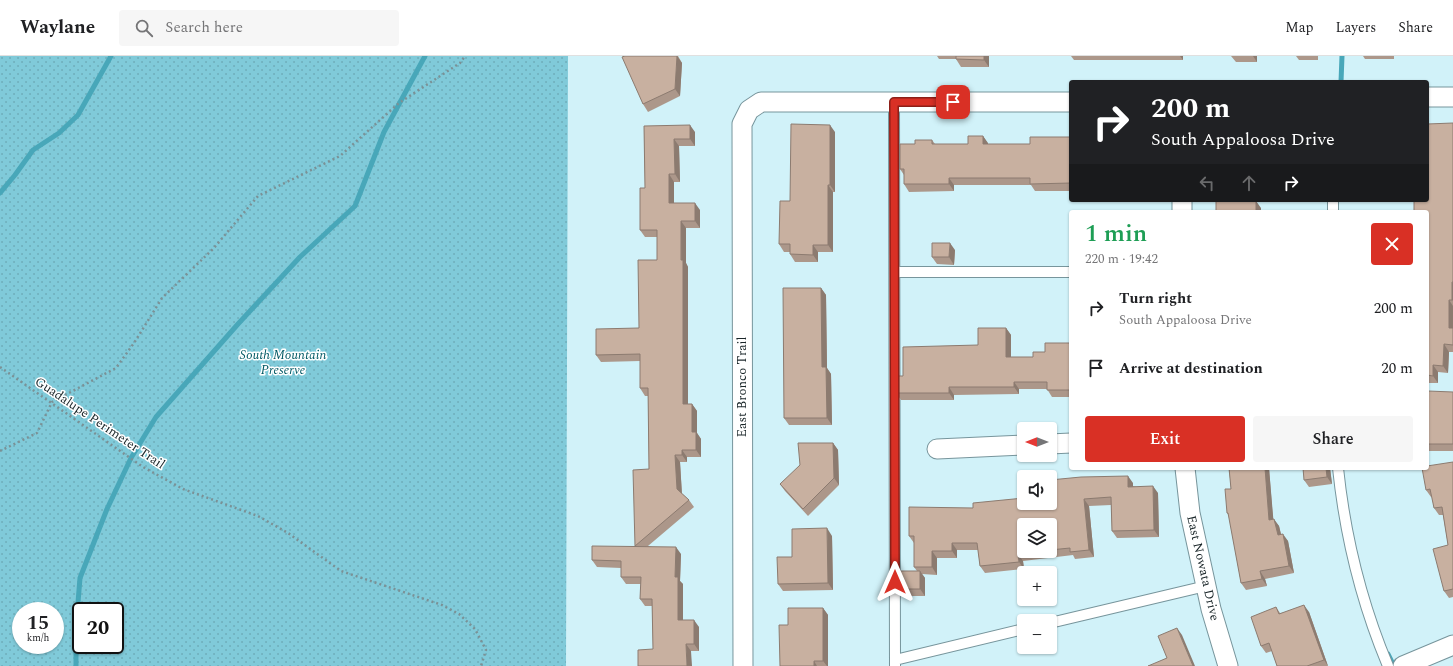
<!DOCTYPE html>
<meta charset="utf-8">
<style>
body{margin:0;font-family:Spectral,serif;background:#f6f6f6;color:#202124;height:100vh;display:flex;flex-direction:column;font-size:15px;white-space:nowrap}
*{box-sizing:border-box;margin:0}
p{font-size:13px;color:#757577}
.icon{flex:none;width:22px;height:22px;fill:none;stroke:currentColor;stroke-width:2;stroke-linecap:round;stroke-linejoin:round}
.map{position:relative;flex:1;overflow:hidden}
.details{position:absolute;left:1069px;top:154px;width:360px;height:260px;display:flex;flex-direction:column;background:#fff;border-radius:4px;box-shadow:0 1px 3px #0004}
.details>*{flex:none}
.top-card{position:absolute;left:1069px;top:24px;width:360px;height:122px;border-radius:4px;box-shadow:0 1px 3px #0004;background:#202124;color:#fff;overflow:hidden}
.needle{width:26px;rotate:270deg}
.controls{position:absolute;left:1017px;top:366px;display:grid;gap:8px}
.controls a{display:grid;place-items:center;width:40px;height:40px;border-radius:4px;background:#fff;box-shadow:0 1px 3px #0004;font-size:20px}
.speed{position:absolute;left:12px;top:546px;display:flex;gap:8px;font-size:20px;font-weight:700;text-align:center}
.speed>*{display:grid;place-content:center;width:52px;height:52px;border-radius:50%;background:#fff;box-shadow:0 1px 3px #0004;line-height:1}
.speed small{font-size:10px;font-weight:400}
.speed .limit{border:2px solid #111;border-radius:6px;background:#fff;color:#111}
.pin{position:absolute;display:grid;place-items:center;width:34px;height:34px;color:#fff;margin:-17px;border-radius:8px;box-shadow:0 2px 6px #0006}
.me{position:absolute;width:44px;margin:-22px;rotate:0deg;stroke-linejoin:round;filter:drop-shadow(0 0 3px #0008)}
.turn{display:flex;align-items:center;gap:14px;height:84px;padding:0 16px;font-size:18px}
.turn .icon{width:52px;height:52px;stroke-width:2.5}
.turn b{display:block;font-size:28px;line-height:34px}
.lanes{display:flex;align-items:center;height:38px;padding:0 16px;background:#0003;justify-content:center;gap:20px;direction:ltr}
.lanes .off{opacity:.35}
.round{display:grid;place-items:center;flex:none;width:42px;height:42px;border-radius:4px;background:#f6f6f6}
.headline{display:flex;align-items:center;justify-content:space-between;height:68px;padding:0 16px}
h1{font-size:24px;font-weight:600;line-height:30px;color:#1e9e55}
.primary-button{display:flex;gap:8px;margin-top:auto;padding:8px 16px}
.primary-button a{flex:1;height:46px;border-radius:4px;background:#d93025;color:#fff;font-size:16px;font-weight:600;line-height:46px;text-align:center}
.primary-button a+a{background:#f6f6f6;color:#202124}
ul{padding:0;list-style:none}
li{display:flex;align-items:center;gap:12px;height:60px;padding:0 16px}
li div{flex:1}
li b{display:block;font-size:15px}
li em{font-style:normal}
header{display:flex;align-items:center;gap:24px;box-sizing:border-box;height:56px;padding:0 20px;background:#fff;border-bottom:1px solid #e0e0e0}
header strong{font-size:19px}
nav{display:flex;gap:22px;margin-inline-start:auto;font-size:14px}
.search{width:280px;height:36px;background:#f6f6f6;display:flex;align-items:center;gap:10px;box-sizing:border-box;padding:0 14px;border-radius:4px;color:#757577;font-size:15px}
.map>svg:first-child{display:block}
</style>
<header>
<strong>Waylane</strong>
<div class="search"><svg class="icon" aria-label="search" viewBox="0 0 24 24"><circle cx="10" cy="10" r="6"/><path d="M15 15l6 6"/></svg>Search here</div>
<nav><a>Map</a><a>Layers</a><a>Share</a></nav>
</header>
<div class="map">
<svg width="1453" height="610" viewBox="0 0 1453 610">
<defs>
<pattern id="park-dots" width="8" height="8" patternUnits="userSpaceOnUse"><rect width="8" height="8" fill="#80cad9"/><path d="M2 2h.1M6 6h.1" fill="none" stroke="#6eadba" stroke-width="1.8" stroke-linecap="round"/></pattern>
</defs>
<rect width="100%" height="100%" fill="#d1f2f9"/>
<path fill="url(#park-dots)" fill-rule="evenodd" d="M 0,0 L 568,0 L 566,610 L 0,610 ZM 21,555 L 55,555 L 55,589 L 21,589 ZM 81,555 L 115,555 L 115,589 L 81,589 Z"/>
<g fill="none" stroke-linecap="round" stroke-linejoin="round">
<path stroke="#48a7b9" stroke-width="5" d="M 1341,26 L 1342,0
M 0,137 L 15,119 L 33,94 L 59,77 L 78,59 L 111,0
M 1388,598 L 1394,610
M 76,610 L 76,571 L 80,522 L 107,453 L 131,402 L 156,361 L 238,268 L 300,201 L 355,150 L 384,76 L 425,0"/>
<defs>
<path id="lane" d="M 894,46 L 895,610
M 1333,144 L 1333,156
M 895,216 L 1071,216
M 1338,412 C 1345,479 1362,548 1388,610
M 1050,567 L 1206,530
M 895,604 L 1024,573"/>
<path id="street" d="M 1427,41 L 1453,41
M 1182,144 L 1182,156
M 1050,388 L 1071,387
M 937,393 L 1024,389
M 1185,412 L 1190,457 L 1211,553 L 1228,610
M 743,610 L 742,68 L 749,54 L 761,46 L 1071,46
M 1403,610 L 1453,589"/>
</defs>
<use href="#lane" stroke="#77959c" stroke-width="12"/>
<use href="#street" stroke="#77959c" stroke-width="21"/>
<path stroke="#7a9196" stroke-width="2.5" stroke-dasharray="2 3" stroke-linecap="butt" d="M 0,311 L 143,411 L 183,433 L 258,460 L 288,477 L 341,515 L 442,549 L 459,558 L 475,573 L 486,594 L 481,610
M 0,395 L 37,377 L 52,346 L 116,312 L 134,287 L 162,242 L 213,193 L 258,140 L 340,100 L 399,47 L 460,7 L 465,0"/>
<use href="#lane" stroke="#fff" stroke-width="10"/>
<use href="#street" stroke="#fff" stroke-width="19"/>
</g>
<path fill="#ac978a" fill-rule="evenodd" d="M 625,0 L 678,0 L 682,7 L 680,40 L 648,56 L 643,48 Z
M 937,0 L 989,0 L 989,11 L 961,11 L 956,3 L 939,3 Z
M 1071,0 L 1183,0 L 1183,4 L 1074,4 Z
M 1231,0 L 1257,0 L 1257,6 L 1236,6 Z
M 1296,0 L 1318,0 L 1318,4 L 1299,4 Z
M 1363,0 L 1394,0 L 1394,3 L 1365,3 Z
M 1453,67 L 1453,296 L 1449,296 L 1448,317 L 1438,316 L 1438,327 L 1427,327 L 1427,156 Z
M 644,70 L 695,76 L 695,90 L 679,90 L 680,126 L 674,126 L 674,147 L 700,154 L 700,172 L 686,172 L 686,207 L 688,211 L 688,348 L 692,348 L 697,355 L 697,377 L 701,383 L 701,401 L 687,401 L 687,406 L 680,406 L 682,438 L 689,444 L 694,451 L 648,490 L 681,498 L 680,525 L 683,528 L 683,564 L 699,571 L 699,595 L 691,595 L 653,593 L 652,550 L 645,550 L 640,543 L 641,528 L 626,528 L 621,521 L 621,512 L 597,511 L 592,504 L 635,490 L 649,413 L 648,340 L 645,340 L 640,332 L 640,305 L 601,306 L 596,299 L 639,272 L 657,204 L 657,181 L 645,181 L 640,174 L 645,132 Z
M 835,76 L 835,136 L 833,136 L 833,196 L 818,196 L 818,206 L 795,206 L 790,198 L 790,196 L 784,196 L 779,188 L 790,145 Z
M 983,80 L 988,88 L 1030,88 L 1071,81 L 1071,135 L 1035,135 L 1031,129 L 954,129 L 954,135 L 909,136 L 904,128 L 904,119 L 900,113 L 915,88 L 932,84 L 935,88 L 968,88 Z
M 955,194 L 954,209 L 937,208 L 932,201 Z
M 821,232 L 826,239 L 827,312 L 831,318 L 832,369 L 789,369 L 784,362 Z
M 1006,272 L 1011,279 L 1011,301 L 1033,301 L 1045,296 L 1071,287 L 1071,341 L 1052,341 L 1047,333 L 1019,333 L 1019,338 L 954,339 L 954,344 L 901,344 L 896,337 L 903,320 L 978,289 Z
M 1453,336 L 1453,395 L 1427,395 L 1427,359 L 1428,359 Z
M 833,387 L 838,394 L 839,429 L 808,460 L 785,435 L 780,428 Z
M 1453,406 L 1453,541 L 1449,542 L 1444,535 L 1448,489 L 1443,459 L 1439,459 L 1434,452 L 1432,440 L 1431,441 L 1426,434 Z
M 1229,412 L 1269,412 L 1273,463 L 1279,470 L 1281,479 L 1288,485 L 1294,517 L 1265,523 L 1267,530 L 1246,534 L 1241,527 L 1229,460 L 1227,457 L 1231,433 Z
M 1330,412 L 1332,428 L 1309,431 L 1304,424 Z
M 1133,427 L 1133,430 L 1158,437 L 1159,481 L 1117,482 L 1112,475 L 1111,449 L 1089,450 L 1094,501 L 1075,503 L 1073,499 L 1023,505 L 1024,513 L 985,517 L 980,510 L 978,494 L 957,494 L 957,502 L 937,502 L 937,519 L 922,518 L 925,522 L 925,540 L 902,540 L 897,533 L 917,515 L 914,511 L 914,487 L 909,480 L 973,452 L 1024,442 ZM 1050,469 L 1050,495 L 1024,495 Z
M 832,480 L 833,534 L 783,535 L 778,528 Z
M 1276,551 L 1280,557 L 1309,556 L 1328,610 L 1277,610 L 1272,595 L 1266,597 L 1261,590 Z
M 823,552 L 828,559 L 828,610 L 780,610 L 788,569 Z"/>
<path fill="#8c7b70" d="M 677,0 L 682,7 L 680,40 L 675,33 Z
M 984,0 L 989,0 L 989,11 L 984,4 Z
M 1180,0 L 1183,0 L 1183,4 Z
M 1253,0 L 1257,0 L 1257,6 Z
M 690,69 L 695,76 L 695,90 L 690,83 Z
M 830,69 L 835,76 L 835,136 L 830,129 Z
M 983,80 L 988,87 L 988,95 L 983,88 Z
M 674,83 L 679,90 L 680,126 L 675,118 Z
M 669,118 L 674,126 L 674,154 L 669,147 Z
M 949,122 L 954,129 L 954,135 L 949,128 Z
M 828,129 L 833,136 L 833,196 L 828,189 Z
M 1256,145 L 1261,152 L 1261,156 L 1256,156 Z
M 695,147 L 700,154 L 700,172 L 695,165 Z
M 681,165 L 686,172 L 686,207 L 688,211 L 688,356 L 683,348 Z
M 950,187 L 955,194 L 954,209 L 949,201 Z
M 813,189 L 818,196 L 818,206 L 813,199 Z
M 1452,226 L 1453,227 L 1453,245 L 1452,244 Z
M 821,232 L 826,239 L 827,312 L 831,318 L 832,369 L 827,362 L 822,311 Z
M 1449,244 L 1453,250 L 1453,277 L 1449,272 Z
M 1006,272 L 1011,279 L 1011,308 L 1006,301 Z
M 1444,288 L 1449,296 L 1448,317 L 1443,310 Z
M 1433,309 L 1438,316 L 1438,327 L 1433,320 Z
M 1014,326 L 1019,333 L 1019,338 L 1014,331 Z
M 949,331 L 954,339 L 954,344 L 949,337 Z
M 692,348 L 697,355 L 697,377 L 701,383 L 701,401 L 696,394 L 692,376 Z
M 833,387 L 838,394 L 839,429 L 834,422 Z
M 682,394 L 687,401 L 687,406 L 682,399 Z
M 675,399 L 680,406 L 682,440 L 677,433 Z
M 1265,412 L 1269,412 L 1274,471 L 1269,464 Z
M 1326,412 L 1330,412 L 1332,428 L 1327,421 Z
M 1128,420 L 1133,427 L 1133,438 L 1128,431 Z
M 1153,430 L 1158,437 L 1159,481 L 1154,474 Z
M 1084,443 L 1089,450 L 1094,501 L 1089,494 Z
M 1274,463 L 1279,470 L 1283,486 L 1278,479 Z
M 827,472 L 832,480 L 833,534 L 828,527 Z
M 1283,478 L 1288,485 L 1294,517 L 1289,510 Z
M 952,487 L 957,494 L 957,502 L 952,495 Z
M 676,491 L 681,498 L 680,525 L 683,528 L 683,571 L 678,564 L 675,521 Z
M 932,495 L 937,502 L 937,519 L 932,511 Z
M 1018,498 L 1023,505 L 1024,513 L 1019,506 Z
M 920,515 L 925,522 L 925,540 L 920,533 Z
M 1260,515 L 1265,523 L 1267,530 L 1262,523 Z
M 1304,549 L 1309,556 L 1328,610 L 1324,604 Z
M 823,552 L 828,559 L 828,610 L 827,610 L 823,605 Z
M 694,564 L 699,571 L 699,595 L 694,588 Z
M 1177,572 L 1182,579 L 1195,610 L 1193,610 Z
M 686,588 L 691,595 L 692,610 L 687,610 Z
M 814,605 L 817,610 L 814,610 Z"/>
<path fill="#c8b0a0" stroke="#8c7b70" d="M 625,0 L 677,0 L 675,33 L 643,48 L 622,1 Z
M 956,0 L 984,0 L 984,4 L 956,3 Z
M 1453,67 L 1453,226 L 1452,226 L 1452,244 L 1449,244 L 1449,272 L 1453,272 L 1453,289 L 1444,288 L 1443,310 L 1433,309 L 1433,320 L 1427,319 L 1427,156 L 1414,156 L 1414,144 L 1427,144 L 1427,68 Z
M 791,68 L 830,69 L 830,129 L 828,129 L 828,189 L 813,189 L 813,199 L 790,198 L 790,188 L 779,188 L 780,145 L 790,145 Z
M 690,69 L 690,83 L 674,83 L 675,118 L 669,118 L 669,147 L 695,147 L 695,165 L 681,165 L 681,204 L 683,204 L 683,348 L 692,348 L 692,376 L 696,376 L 696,394 L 682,394 L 682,399 L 675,399 L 677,433 L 689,444 L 635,490 L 633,414 L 649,413 L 648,332 L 640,332 L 640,298 L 596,299 L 596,273 L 639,272 L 638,204 L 657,204 L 657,174 L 640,174 L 640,132 L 645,132 L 644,70 Z
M 968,80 L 983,80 L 983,88 L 1030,88 L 1030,81 L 1071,81 L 1071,127 L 1030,128 L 1030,122 L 949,122 L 949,128 L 904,128 L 904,113 L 900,113 L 900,88 L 915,88 L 915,84 L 932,84 L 932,88 L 968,88 Z
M 1216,145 L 1256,145 L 1256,156 L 1216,156 Z
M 932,187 L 950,187 L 949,201 L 932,201 Z
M 783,232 L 821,232 L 822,311 L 826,311 L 827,362 L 784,362 Z
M 978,272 L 1006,272 L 1006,301 L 1033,301 L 1033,296 L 1045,296 L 1045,287 L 1071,287 L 1071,334 L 1047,334 L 1047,326 L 1014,326 L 1014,331 L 949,331 L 949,337 L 896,337 L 896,320 L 903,320 L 903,291 L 978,289 Z
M 1428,335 L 1453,336 L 1453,388 L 1427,388 L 1427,359 L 1428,359 Z
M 798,387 L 833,387 L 834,422 L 803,453 L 780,428 L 800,409 Z
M 1453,406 L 1453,533 L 1444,535 L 1433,493 L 1448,489 L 1442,451 L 1434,452 L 1430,433 L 1426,434 L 1422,412 L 1427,412 L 1427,410 Z
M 1229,412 L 1265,412 L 1269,464 L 1274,463 L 1278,479 L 1283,478 L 1289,510 L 1260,515 L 1262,523 L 1241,527 L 1228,457 L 1227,457 L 1225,433 L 1231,433 Z
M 1303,412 L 1326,412 L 1327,421 L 1304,424 Z
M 1128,420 L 1128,431 L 1153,430 L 1154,474 L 1112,475 L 1111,441 L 1084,443 L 1089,494 L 1070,496 L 1070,492 L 1050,494 L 1050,469 L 1024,469 L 1024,495 L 1041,495 L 1018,498 L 1019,506 L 980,510 L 977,487 L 952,487 L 952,495 L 932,495 L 932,511 L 914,511 L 914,480 L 909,480 L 909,451 L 973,452 L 973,447 L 1024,442 L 1024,447 L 1050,447 L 1050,424 L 1081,421 Z
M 827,472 L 828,527 L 778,528 L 777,501 L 792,501 L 792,473 Z
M 592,490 L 676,491 L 675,521 L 678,521 L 678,564 L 694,564 L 694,588 L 686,588 L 687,610 L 638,610 L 638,594 L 653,593 L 652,543 L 640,543 L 641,521 L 621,521 L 621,505 L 592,504 Z
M 898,515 L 920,515 L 920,533 L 897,533 Z
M 1304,549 L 1324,604 L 1307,610 L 1277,610 L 1269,587 L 1261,590 L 1251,561 L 1276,551 L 1279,558 Z
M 788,552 L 823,552 L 823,605 L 814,605 L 814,610 L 780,610 L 779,569 L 788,569 Z
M 1177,572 L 1193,610 L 1148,610 L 1167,602 L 1158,580 Z"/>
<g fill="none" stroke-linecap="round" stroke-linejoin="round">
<defs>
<path id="route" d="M 895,526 L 894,46 L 953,46"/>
</defs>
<use href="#route" stroke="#8d1f18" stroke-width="10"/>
<use href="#route" stroke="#d93025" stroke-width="7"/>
</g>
<g text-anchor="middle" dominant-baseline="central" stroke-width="3" stroke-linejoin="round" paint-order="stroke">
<g font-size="13" font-style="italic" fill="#005864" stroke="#fff">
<text x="283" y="299">South Mountain<tspan x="283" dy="15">Preserve</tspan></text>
</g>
<g font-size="13" fill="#1a2629" stroke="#fff">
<text transform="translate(742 331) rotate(-90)">East Bronco Trail</text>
<text transform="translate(100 367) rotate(34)">Guadalupe Perimeter Trail</text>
<text transform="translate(1203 512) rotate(77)">East Nowata Drive</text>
</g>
</g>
</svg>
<div class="controls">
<a><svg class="needle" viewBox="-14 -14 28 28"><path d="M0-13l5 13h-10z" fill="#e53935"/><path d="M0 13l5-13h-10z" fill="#757577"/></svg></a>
<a><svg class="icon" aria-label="sound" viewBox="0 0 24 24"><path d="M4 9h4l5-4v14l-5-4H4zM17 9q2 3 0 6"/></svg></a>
<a><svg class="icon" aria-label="layers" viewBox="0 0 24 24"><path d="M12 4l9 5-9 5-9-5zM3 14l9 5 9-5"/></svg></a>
<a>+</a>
<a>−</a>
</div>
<div class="speed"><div>15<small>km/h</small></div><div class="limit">20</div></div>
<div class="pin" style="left:953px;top:46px;background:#d93025"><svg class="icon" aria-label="arrive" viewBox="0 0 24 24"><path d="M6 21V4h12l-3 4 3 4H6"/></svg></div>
<svg class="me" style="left:895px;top:526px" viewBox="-20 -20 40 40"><path d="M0-17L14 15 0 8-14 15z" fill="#d93025" stroke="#fff" stroke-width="4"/></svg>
<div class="top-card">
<div class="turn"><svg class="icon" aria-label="right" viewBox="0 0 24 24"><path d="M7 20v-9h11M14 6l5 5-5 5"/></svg><div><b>200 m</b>South Appaloosa Drive</div></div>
<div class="lanes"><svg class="icon off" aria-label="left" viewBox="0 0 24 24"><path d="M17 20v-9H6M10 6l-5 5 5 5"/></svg><svg class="icon off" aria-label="ahead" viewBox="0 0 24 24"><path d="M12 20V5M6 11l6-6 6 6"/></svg><svg class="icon" aria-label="right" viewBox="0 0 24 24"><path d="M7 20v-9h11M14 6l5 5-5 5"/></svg></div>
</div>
<section class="details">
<div class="headline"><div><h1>1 min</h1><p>220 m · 19:42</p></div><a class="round" style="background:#d93025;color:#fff"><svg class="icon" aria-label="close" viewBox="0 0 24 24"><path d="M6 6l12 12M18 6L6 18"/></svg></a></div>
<ul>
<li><svg class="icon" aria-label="right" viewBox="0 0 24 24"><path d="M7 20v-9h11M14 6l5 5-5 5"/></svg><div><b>Turn right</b><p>South Appaloosa Drive</p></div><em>200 m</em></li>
<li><svg class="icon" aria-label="arrive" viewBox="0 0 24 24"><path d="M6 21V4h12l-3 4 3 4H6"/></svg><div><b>Arrive at destination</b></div><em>20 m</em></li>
</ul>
<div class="primary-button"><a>Exit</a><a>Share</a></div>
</section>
</div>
